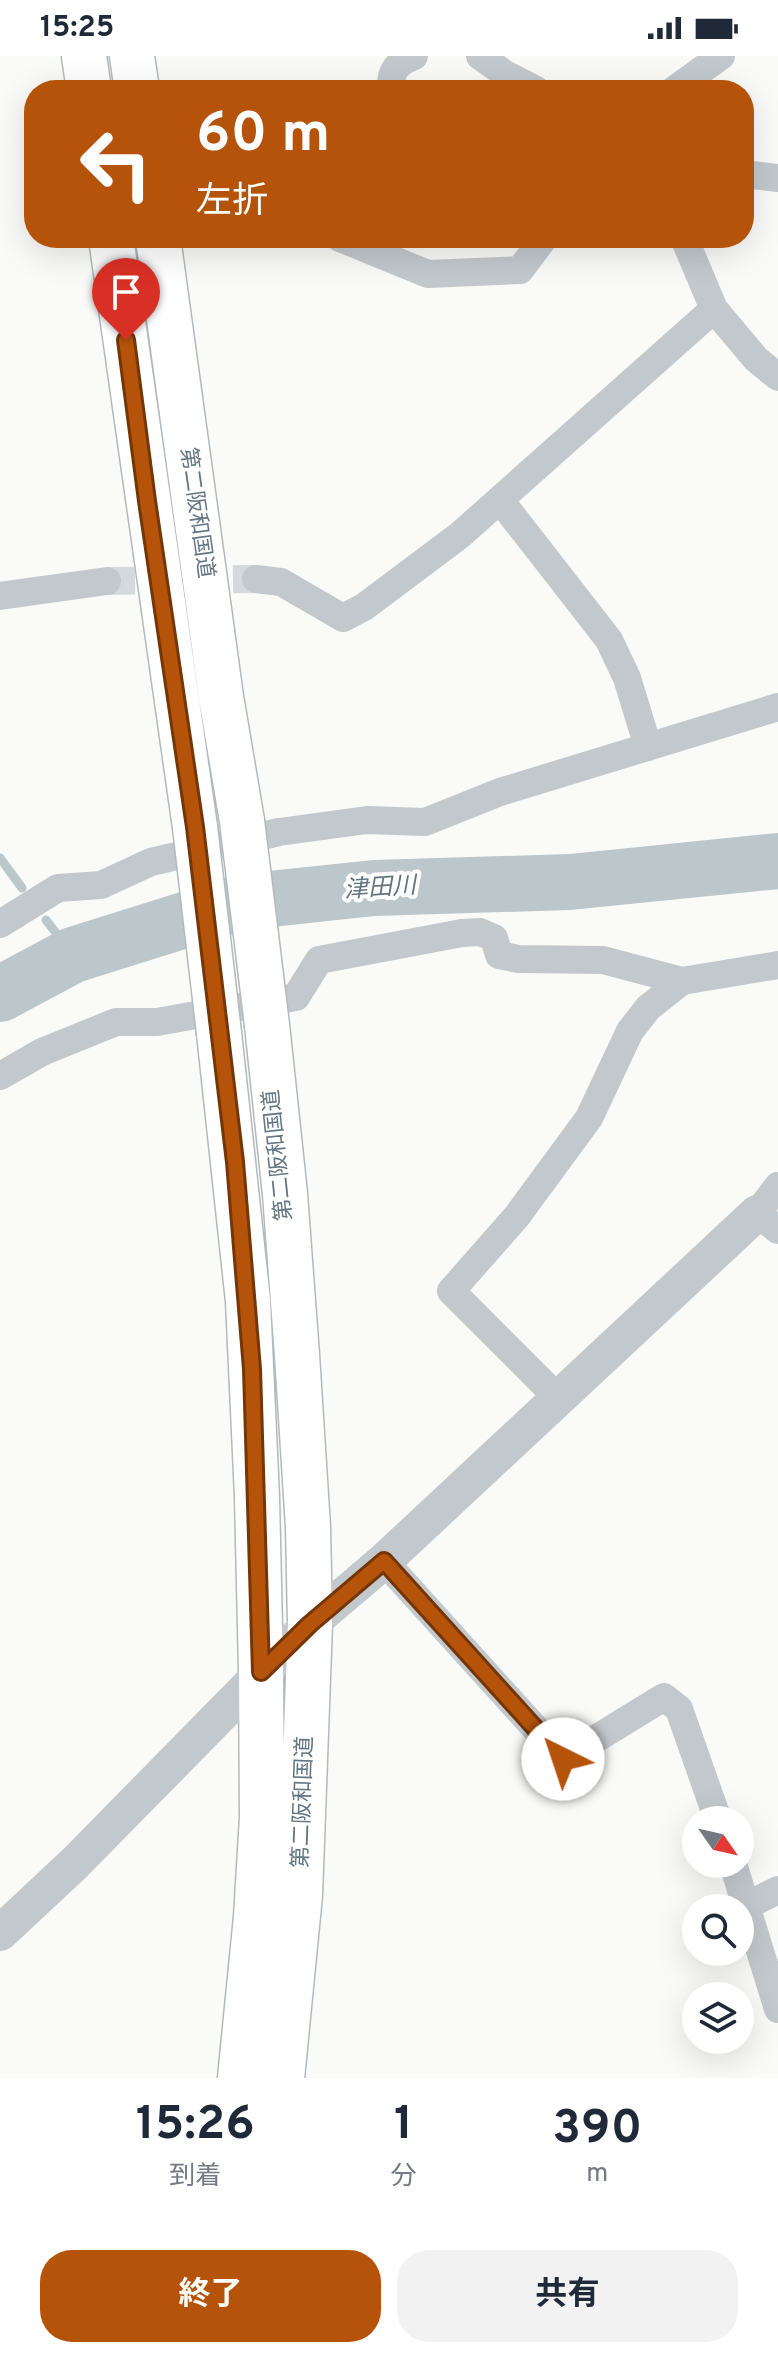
<!DOCTYPE html>
<html lang="ja">
<meta charset="utf-8">
<style>
body{margin:0;font-family:Overpass,"Noto Sans JP",sans-serif;background:#f2f2f3;color:#1f2937;height:100vh;display:flex;flex-direction:column;font-size:30px;white-space:nowrap}
*{box-sizing:border-box;margin:0}
p{font-size:26px;color:#747a83}
.icon{flex:none;width:44px;height:44px;fill:none;stroke:currentColor;stroke-width:2;stroke-linecap:round;stroke-linejoin:round}
.map{position:relative;height:2022px;overflow:hidden}
.side{display:flex;flex-direction:column;background:#fff;flex:1}
.side>*{flex:none}
.guide{position:absolute;left:24px;top:24px;width:730px;height:168px;border-radius:32px;box-shadow:0 8px 32px #0002;background:#b45309;color:#fff;overflow:hidden}
.needle{width:52px;rotate:124deg}
.tools{position:absolute;left:682px;top:1750px;display:grid;gap:16px}
.tools a{display:grid;place-items:center;width:72px;height:72px;border-radius:50%;background:#fff;box-shadow:0 8px 32px #0002;font-size:40px}
.pin{position:absolute;display:grid;place-items:center;width:68px;height:68px;color:#fff;margin:-82px -34px;border-radius:50% 50% 50% 0;rotate:-45deg;box-shadow:0 0 8px #0007}
.pin .icon{rotate:45deg}
.me{position:absolute;width:88px;margin:-44px;rotate:319deg;stroke-linejoin:round;filter:drop-shadow(0 0 6px #0008)}
.turn{display:flex;align-items:center;gap:28px;height:168px;padding:0 40px;font-size:36px}
.turn .icon{width:104px;height:104px;stroke-width:2.5}
.turn b{display:block;font-size:56px;line-height:68px}
.eta{display:flex;justify-content:space-evenly;align-items:center;height:136px;text-align:center}
.eta b{font-size:48px;font-weight:700;line-height:56px}
.button{display:flex;gap:16px;margin-top:auto;padding:16px 40px}
.button a{flex:1;height:92px;border-radius:32px;background:#b45309;color:#fff;font-size:32px;font-weight:700;line-height:92px;text-align:center}
.button a+a{background:#f2f2f3;color:#1f2937}
.status{display:flex;justify-content:space-between;align-items:center;height:56px;padding:0 40px;background:#fff;direction:ltr}
.status svg{height:22px;fill:currentColor}
.map>svg:first-child{display:block}
</style>
<div class="status"><b>15:25</b><svg viewBox="0 0 49 12"><path d="M0 12V9h3v3zM5 12V6h3v6zM10 12V3h3v9zM15 12V0h3v12zM26 1h20v11H26zM47 4h2v5h-2z"/></svg></div>
<div class="map">
<svg width="778" height="2022" viewBox="0 0 778 2022">
<rect width="100%" height="100%" fill="#fafaf8"/>
<g fill="none" stroke-linecap="round" stroke-linejoin="round">
<path stroke="#bbc7cb" stroke-width="9" d="M 0,802 L 22,832
M 46,864 L 73,899"/>
<path stroke="#bbc7cb" stroke-width="56" d="M 0,938 L 73,899 L 242,846 L 374,832 L 570,826 L 778,805"/>
<path stroke="#d5d9db" stroke-width="28" stroke-dasharray="28 14" stroke-linecap="butt" d="M 107,525 L 256,523"/>
<defs>
<path id="trunk" d="M 84,0 L 89,34
M 132,0 L 137,34
M 111,182 L 195,771
M 158,182 L 221,641 L 242,765
M 267,969 L 285,1138 L 297,1299 L 308,1471 L 310,1568 L 300,1839 L 282,2022
M 219,977 L 248,1245 L 257,1441 L 261,1616 L 262,1761 L 256,1861 L 240,2022"/>
</defs>
<use href="#trunk" stroke="#b4b9bd" stroke-width="47"/>
<path stroke="#c3c8cc" stroke-width="28" d="M 480,0 L 505,18 L 536,34
M 391,34 C 390,14 397,7 414,0
M 674,34 L 721,0
M 744,118 L 778,122
M 340,182 L 428,218 L 520,214 L 544,182
M 684,182 L 714,253 L 756,303 L 778,321
M 500,444 L 609,584 L 627,622 L 648,691
M 256,523 L 281,526 L 343,562 L 364,551 L 460,479 L 714,253
M 0,540 L 107,525
M 0,868 L 58,832 L 101,829 L 151,806 L 279,776 L 367,764 L 425,766 L 500,736 L 778,651
M 0,1020 L 42,996 L 116,966 L 157,966 L 296,941 L 319,904 L 462,877 L 480,876 L 494,882 L 499,899 L 518,903 L 603,904 L 682,925 L 778,909
M 778,1130 L 757,1157 L 778,1174
M 558,1342 L 451,1235 L 517,1160 L 589,1062 L 630,975 L 648,952 L 682,925
M 384,1505 L 563,1703 L 664,1641 L 679,1653 L 718,1764
M 733,1808 L 778,1953
M 748,1849 L 778,1834"/>
<path stroke="#c3c8cc" stroke-width="36" d="M 0,1877 L 75,1807 L 310,1568 L 384,1505 L 757,1157"/>
<use href="#trunk" stroke="#fff" stroke-width="44"/>
<defs>
<path id="trunk-bridge" d="M 242,765 L 267,969
M 195,771 L 219,977"/>
</defs>
<use href="#trunk-bridge" stroke="#b4b9bd" stroke-width="47" stroke-linecap="butt"/>
<use href="#trunk-bridge" stroke="#fff" stroke-width="44"/>
</g>
<g fill="none" stroke-linecap="round" stroke-linejoin="round">
<defs>
<path id="route" d="M 126,284 L 147,445 L 195,771 L 235,1106 L 252,1313 L 261,1616 L 310,1568 L 384,1505 L 563,1703"/>
</defs>
<use href="#route" stroke="#753606" stroke-width="20"/>
<use href="#route" stroke="#b45309" stroke-width="14"/>
</g>
<g text-anchor="middle" dominant-baseline="central" stroke-width="8" stroke-linejoin="round" paint-order="stroke">
<g font-size="22" fill="#657683" stroke="#fff">
<text transform="translate(196 457) rotate(82)">第二阪和国道</text>
<text transform="translate(279 1099) rotate(-96)">第二阪和国道</text>
<text transform="translate(304 1746) rotate(-88)">第二阪和国道</text>
</g>
<g font-size="24" font-style="italic" fill="#60757c" stroke="#fff">
<text transform="translate(380 833) rotate(-4)">津田川</text>
</g>
</g>
</svg>
<div class="tools">
<a><svg class="needle" viewBox="-14 -14 28 28"><path d="M0-13l5 13h-10z" fill="#e53935"/><path d="M0 13l5-13h-10z" fill="#747a83"/></svg></a>
<a><svg class="icon" aria-label="search" viewBox="0 0 24 24"><circle cx="10" cy="10" r="6"/><path d="M15 15l6 6"/></svg></a>
<a><svg class="icon" aria-label="layers" viewBox="0 0 24 24"><path d="M12 4l9 5-9 5-9-5zM3 14l9 5 9-5"/></svg></a>
</div>
<div class="pin" style="left:126px;top:284px;background:#d93025"><svg class="icon" aria-label="arrive" viewBox="0 0 24 24"><path d="M6 21V4h12l-3 4 3 4H6"/></svg></div>
<svg class="me" style="left:563px;top:1703px" viewBox="-20 -20 40 40"><circle r="19" fill="#fff"/><path d="M0-13L10 11 0 6-10 11z" fill="#b45309"/></svg>
<div class="guide">
<div class="turn"><svg class="icon" aria-label="left" viewBox="0 0 24 24"><path d="M17 20v-9H6M10 6l-5 5 5 5"/></svg><div><b>60 m</b>左折</div></div>
</div>
</div>
<section class="side">
<div class="eta">
<div><b>15:26</b><p>到着</p></div>
<div><b>1</b><p>分</p></div>
<div><b>390</b><p>m</p></div>
</div>
<div class="button"><a>終了</a><a>共有</a></div>
</section>
